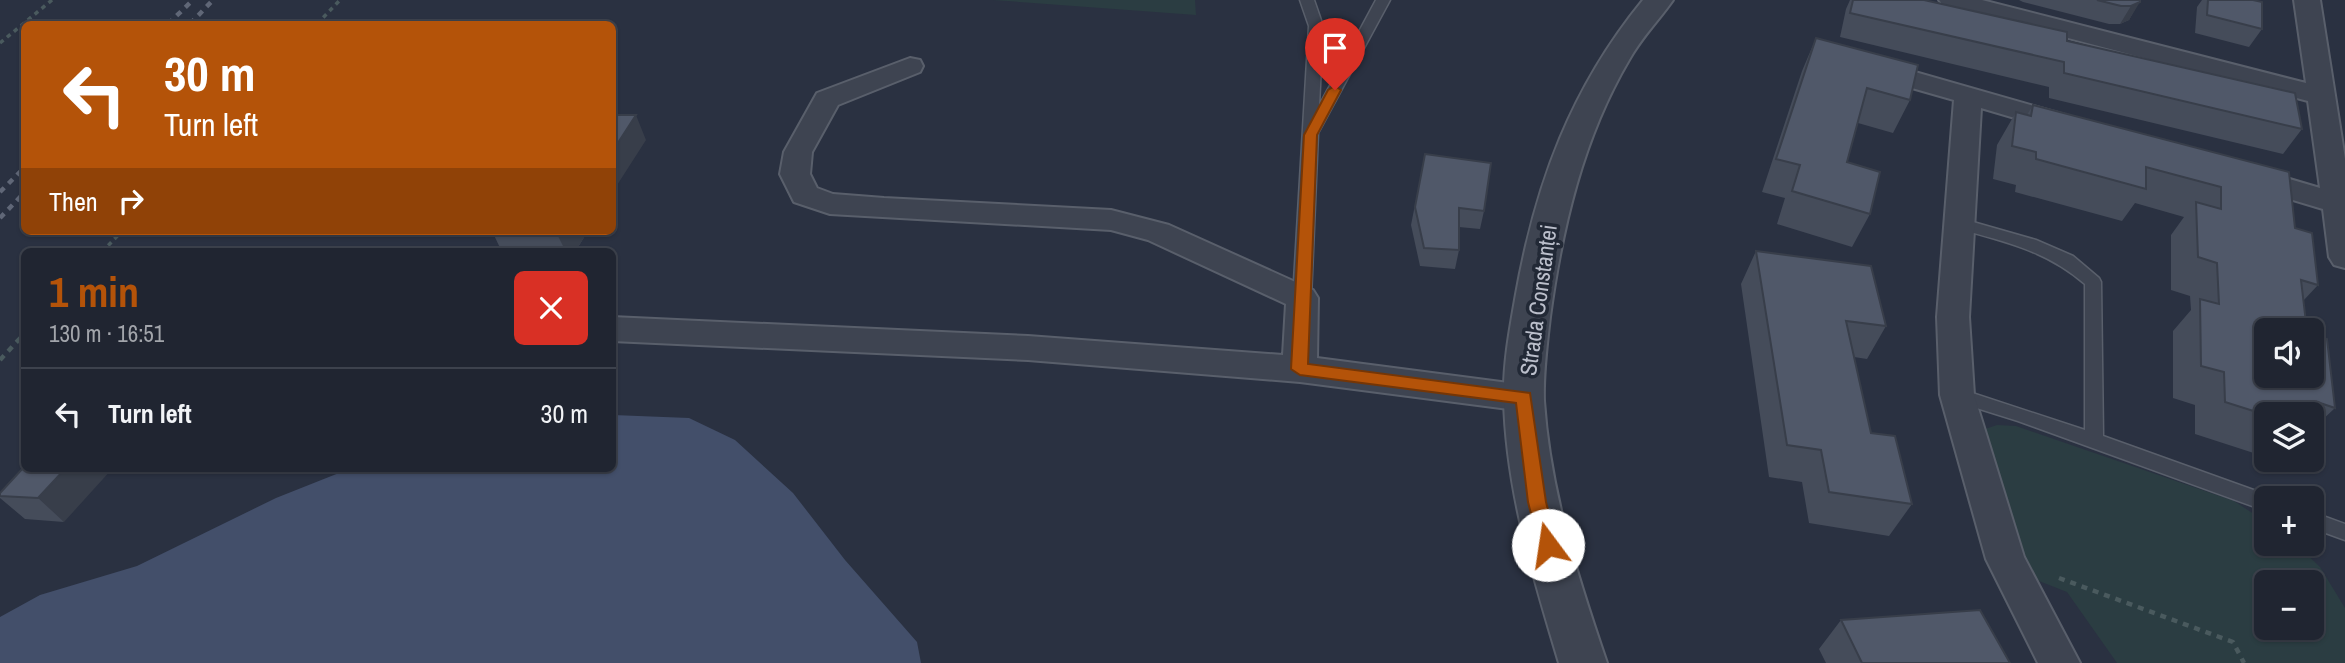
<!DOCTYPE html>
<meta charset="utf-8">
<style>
body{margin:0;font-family:"Archivo Narrow",sans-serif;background:#2d313d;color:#f1f3f6;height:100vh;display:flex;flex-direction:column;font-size:26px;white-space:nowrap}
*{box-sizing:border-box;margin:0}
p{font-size:23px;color:#a2a5ab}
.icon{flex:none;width:38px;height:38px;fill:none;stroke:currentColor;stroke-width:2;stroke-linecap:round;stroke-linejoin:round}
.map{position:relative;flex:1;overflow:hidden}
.side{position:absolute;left:21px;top:248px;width:595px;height:224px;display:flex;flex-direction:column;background:#202531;border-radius:10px;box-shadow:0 2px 5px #0004,0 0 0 2px #3d424d}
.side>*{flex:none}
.top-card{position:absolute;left:21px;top:21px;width:595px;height:214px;border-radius:10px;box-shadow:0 2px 5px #0004,0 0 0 2px #3d424d;background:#b45309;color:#fff;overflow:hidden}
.controls{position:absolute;left:2254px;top:318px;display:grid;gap:14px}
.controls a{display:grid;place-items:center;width:70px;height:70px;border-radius:10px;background:#202531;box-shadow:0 2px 5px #0004,0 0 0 2px #3d424d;font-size:35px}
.pin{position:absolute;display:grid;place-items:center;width:60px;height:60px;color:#fff;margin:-72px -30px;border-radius:50% 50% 50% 0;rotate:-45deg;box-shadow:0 0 7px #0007}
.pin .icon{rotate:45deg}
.me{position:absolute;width:77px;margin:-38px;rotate:346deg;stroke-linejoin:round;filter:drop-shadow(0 0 5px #0008)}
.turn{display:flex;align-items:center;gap:24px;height:147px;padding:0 28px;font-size:32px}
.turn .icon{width:91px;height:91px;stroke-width:2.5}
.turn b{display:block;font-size:49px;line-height:60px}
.then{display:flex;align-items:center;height:66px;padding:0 28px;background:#0003;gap:14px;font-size:26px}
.round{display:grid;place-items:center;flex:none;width:74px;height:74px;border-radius:10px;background:#2d313d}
.summary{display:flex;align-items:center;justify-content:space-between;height:119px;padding:0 28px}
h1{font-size:42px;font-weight:700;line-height:52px;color:#b45309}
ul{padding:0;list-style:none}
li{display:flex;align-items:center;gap:21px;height:91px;padding:0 28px;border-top:2px solid #3d424d}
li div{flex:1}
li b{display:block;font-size:26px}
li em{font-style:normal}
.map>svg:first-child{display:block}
</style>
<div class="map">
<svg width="2345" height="663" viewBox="0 0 2345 663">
<rect width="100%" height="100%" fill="#2a3141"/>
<path fill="#2b3d42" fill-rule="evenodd" d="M 993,0 L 1195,0 L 1196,15 Z
M 1997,425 L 2016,426 L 2234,501 L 2266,522 L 2266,544 L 2296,544 L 2320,567 L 2345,608 L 2345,663 L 2117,663 L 2067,592 L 2029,577 L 1981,443 L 1985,429 ZM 2266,583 L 2312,583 L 2312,628 L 2266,628 Z"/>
<path fill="#434f6a" d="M 613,415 L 689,418 L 735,440 L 793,493 L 845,560 L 917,642 L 921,663 L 0,663 L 0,617 L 40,595 L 137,566 L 276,498 L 349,469 L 612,469 Z"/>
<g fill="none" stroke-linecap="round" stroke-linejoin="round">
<defs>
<path id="service" d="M 1300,0 L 1314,0 L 1323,26 L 1319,106 L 1376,0 L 1390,0 L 1318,133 L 1311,298 L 1302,304 L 1293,298 L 1309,26 Z
M 1959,218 L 2036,240 L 2073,256 L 2099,278 L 2101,282 L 2103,436 L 2273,497 L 2266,499 L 2266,511 L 2018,421 L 1951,400 L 1948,395 L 1951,390 L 1957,388 L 2085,430 L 2085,284 C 2044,249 2004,242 1953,227 L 1951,223 L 1953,219 Z
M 2312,512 L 2345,524 L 2345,540 L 2312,528 Z"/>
<path id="minor" d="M 1939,0 L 1982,0 L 2306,83 L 2294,0 L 2320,0 L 2345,159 L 2345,268 L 2334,265 L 2329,257 L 2323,209 L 2239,184 L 2234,177 L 2239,170 L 2249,167 L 2320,188 L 2308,101 L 1943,5 Z
M 910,58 L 920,60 L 923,66 L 920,72 L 838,105 L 812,152 L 810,174 L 817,188 L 833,194 L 884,198 L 1111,210 L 1169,225 L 1313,290 L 1318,298 L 1317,358 L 1524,385 L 1536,389 L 1541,398 L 1536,407 L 1524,411 L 1300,382 L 1028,360 L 612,341 L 612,317 L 1028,336 L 1283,355 L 1286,304 L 1148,240 L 1111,230 L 830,214 L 794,202 L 780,174 L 784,152 L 817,93 Z
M 1873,60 L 2079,119 L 2083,125 L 2079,131 L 2069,134 L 1981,108 L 1969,317 L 1974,395 L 2024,557 L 2080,663 L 2038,663 L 1986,559 L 1940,395 L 1937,317 L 1954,100 L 1863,74 L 1860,68 L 1863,62 Z"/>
<path id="tertiary" d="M 1643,0 L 1673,0 C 1659,20 1641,38 1629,60 C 1583,138 1562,228 1550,317 C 1547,344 1543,373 1544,401 C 1550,491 1578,578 1607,663 L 1559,663 C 1533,577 1506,489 1504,399 C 1503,364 1510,328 1516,294 C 1536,183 1571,88 1643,0 Z"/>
</defs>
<use href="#service" stroke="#595f6b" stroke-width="3"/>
<use href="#minor" stroke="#595f6b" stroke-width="4"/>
<use href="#tertiary" stroke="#595f6b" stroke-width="4"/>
<path stroke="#4a5a5e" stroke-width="3.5" stroke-dasharray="4.5 4.5" stroke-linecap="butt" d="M 317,24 L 340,0
M 0,43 L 52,0
M 102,252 L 122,231"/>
<path stroke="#4a5a5e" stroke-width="4.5" stroke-dasharray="6 6" stroke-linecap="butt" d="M 0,360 L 24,334
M 2059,578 L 2233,642 L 2244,663"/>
<use href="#service" fill="#3e4451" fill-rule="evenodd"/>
<use href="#minor" fill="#3e4451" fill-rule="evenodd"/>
<use href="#tertiary" fill="#3e4451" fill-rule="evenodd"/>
<path stroke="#606777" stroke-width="4.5" stroke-dasharray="6 6" stroke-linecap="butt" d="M 168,24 L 193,0
M 190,24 L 213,0
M 0,192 L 24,168
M 0,218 L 24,193"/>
</g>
<path fill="#454c5a" d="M 1850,0 L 1924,0 L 2067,41 L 2302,129 L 2283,154 L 2049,98 L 2049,87 L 1840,37 L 1846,9 Z
M 2019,0 L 2140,0 L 2129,20 L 2120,24 L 2109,24 L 2023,2 Z
M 2202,0 L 2253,0 L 2262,29 L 2249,47 L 2195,33 L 2197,7 Z
M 1816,38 L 1910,100 L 1893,133 L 1858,123 L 1847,162 L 1870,214 L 1852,247 L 1777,224 L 1785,198 L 1762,192 L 1802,71 Z
M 2033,105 L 2289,172 L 2295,228 L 2318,285 L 2303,301 L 2266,331 L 2335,408 L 2319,423 L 2320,432 L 2312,440 L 2312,415 L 2266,415 L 2266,457 L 2195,434 L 2195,405 L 2173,398 L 2173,331 L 2191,310 L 2190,296 L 2171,290 L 2171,235 L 2184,217 L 2135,203 L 2122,221 L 2015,192 L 2016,185 L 1993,179 L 1997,145 L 2016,112 L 2027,115 Z
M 1425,154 L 1484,211 L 1480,229 L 1459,227 L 1459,250 L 1455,269 L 1420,266 L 1411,225 Z
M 492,231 L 588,231 L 575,252 L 502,252 Z
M 1756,251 L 1886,326 L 1867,359 L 1854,357 L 1871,433 L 1912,504 L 1889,536 L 1809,523 L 1802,482 L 1769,477 L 1741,284 Z
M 2275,460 L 2291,460 L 2287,464 Z
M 24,467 L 64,522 L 25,519 L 0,498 L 0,493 Z
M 1841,620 L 2010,663 L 1826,663 L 1819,649 Z"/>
<path fill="#383e4a" d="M 2140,2 L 2129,20 L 2120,24 L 2131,6 Z
M 636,115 L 646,140 L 612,193 L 612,152 Z
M 561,231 L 588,231 L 575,252 L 566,252 L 558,236 Z
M 65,469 L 112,469 L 64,522 L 38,498 Z"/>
<path fill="#505869" stroke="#383e4a" stroke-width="2" d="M 1853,0 L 1924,0 L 2067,32 L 2067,41 L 2295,93 L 2302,129 L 2064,73 L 2064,62 L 1850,13 Z
M 2097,0 L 2140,0 L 2140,2 L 2131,6 L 2121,6 Z
M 2208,0 L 2253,0 L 2262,2 L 2262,29 L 2207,15 Z
M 1816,38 L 1918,65 L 1910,100 L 1867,88 L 1847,162 L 1880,172 L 1870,214 L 1792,191 L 1800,165 L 1776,159 Z
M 2033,105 L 2289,172 L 2295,228 L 2312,233 L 2318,285 L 2301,280 L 2307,331 L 2266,331 L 2266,376 L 2312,376 L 2312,335 L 2327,339 L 2335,408 L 2317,402 L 2320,432 L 2312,430 L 2312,415 L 2266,415 L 2225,402 L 2224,372 L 2201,366 L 2200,299 L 2219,304 L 2217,263 L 2198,257 L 2196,202 L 2221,209 L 2221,187 L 2146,167 L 2146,189 L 2036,159 L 2036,152 L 2012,146 L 2016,112 L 2031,116 Z
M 612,115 L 636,115 L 612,152 Z
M 1425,154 L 1491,163 L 1484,211 L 1459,208 L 1459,250 L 1424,248 L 1415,207 Z
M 492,231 L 561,231 L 558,236 Z
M 1756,251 L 1871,266 L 1886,326 L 1846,321 L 1871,433 L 1895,436 L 1912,504 L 1829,492 L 1821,450 L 1787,445 Z
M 24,467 L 24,469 L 65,469 L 38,498 L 0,496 L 0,493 Z
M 1980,610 L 2010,663 L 1862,663 L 1841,620 Z"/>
<path fill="#b45309" stroke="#753606" stroke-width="2" d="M 1335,86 L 1341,90 L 1317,135 L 1308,364 L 1530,393 L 1546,502 L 1557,545 L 1554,551 L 1548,553 L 1541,551 L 1539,545 L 1528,502 L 1516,403 L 1300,375 L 1291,369 L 1304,135 L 1328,90 Z"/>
<g text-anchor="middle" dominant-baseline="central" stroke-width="7" stroke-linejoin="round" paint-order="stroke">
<g font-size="23" fill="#bbbfcb" stroke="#222936">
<text transform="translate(1538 300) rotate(-82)">Strada Constanței</text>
</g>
</g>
</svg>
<div class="controls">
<a><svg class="icon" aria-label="sound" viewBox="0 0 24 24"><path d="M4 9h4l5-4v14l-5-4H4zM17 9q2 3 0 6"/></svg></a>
<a><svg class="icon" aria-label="layers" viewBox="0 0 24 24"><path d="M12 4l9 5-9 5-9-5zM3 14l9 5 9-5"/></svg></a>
<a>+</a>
<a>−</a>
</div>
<div class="pin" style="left:1335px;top:90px;background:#d93025"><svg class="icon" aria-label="arrive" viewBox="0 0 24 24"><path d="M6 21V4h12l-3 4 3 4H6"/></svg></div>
<svg class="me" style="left:1548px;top:545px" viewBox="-20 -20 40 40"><circle r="19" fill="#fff"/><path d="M0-13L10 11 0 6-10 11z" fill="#b45309"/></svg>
<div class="top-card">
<div class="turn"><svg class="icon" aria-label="left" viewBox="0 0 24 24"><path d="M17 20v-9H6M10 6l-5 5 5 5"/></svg><div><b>30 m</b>Turn left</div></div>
<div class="then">Then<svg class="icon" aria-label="right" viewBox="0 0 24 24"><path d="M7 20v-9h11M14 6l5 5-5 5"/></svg></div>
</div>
<section class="side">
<div class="summary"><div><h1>1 min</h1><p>130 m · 16:51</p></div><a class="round" style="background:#d93025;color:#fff"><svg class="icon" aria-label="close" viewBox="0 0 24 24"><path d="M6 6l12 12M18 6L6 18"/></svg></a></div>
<ul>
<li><svg class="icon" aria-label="left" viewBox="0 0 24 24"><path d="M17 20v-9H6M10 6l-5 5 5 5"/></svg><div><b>Turn left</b></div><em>30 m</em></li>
</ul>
</section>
</div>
